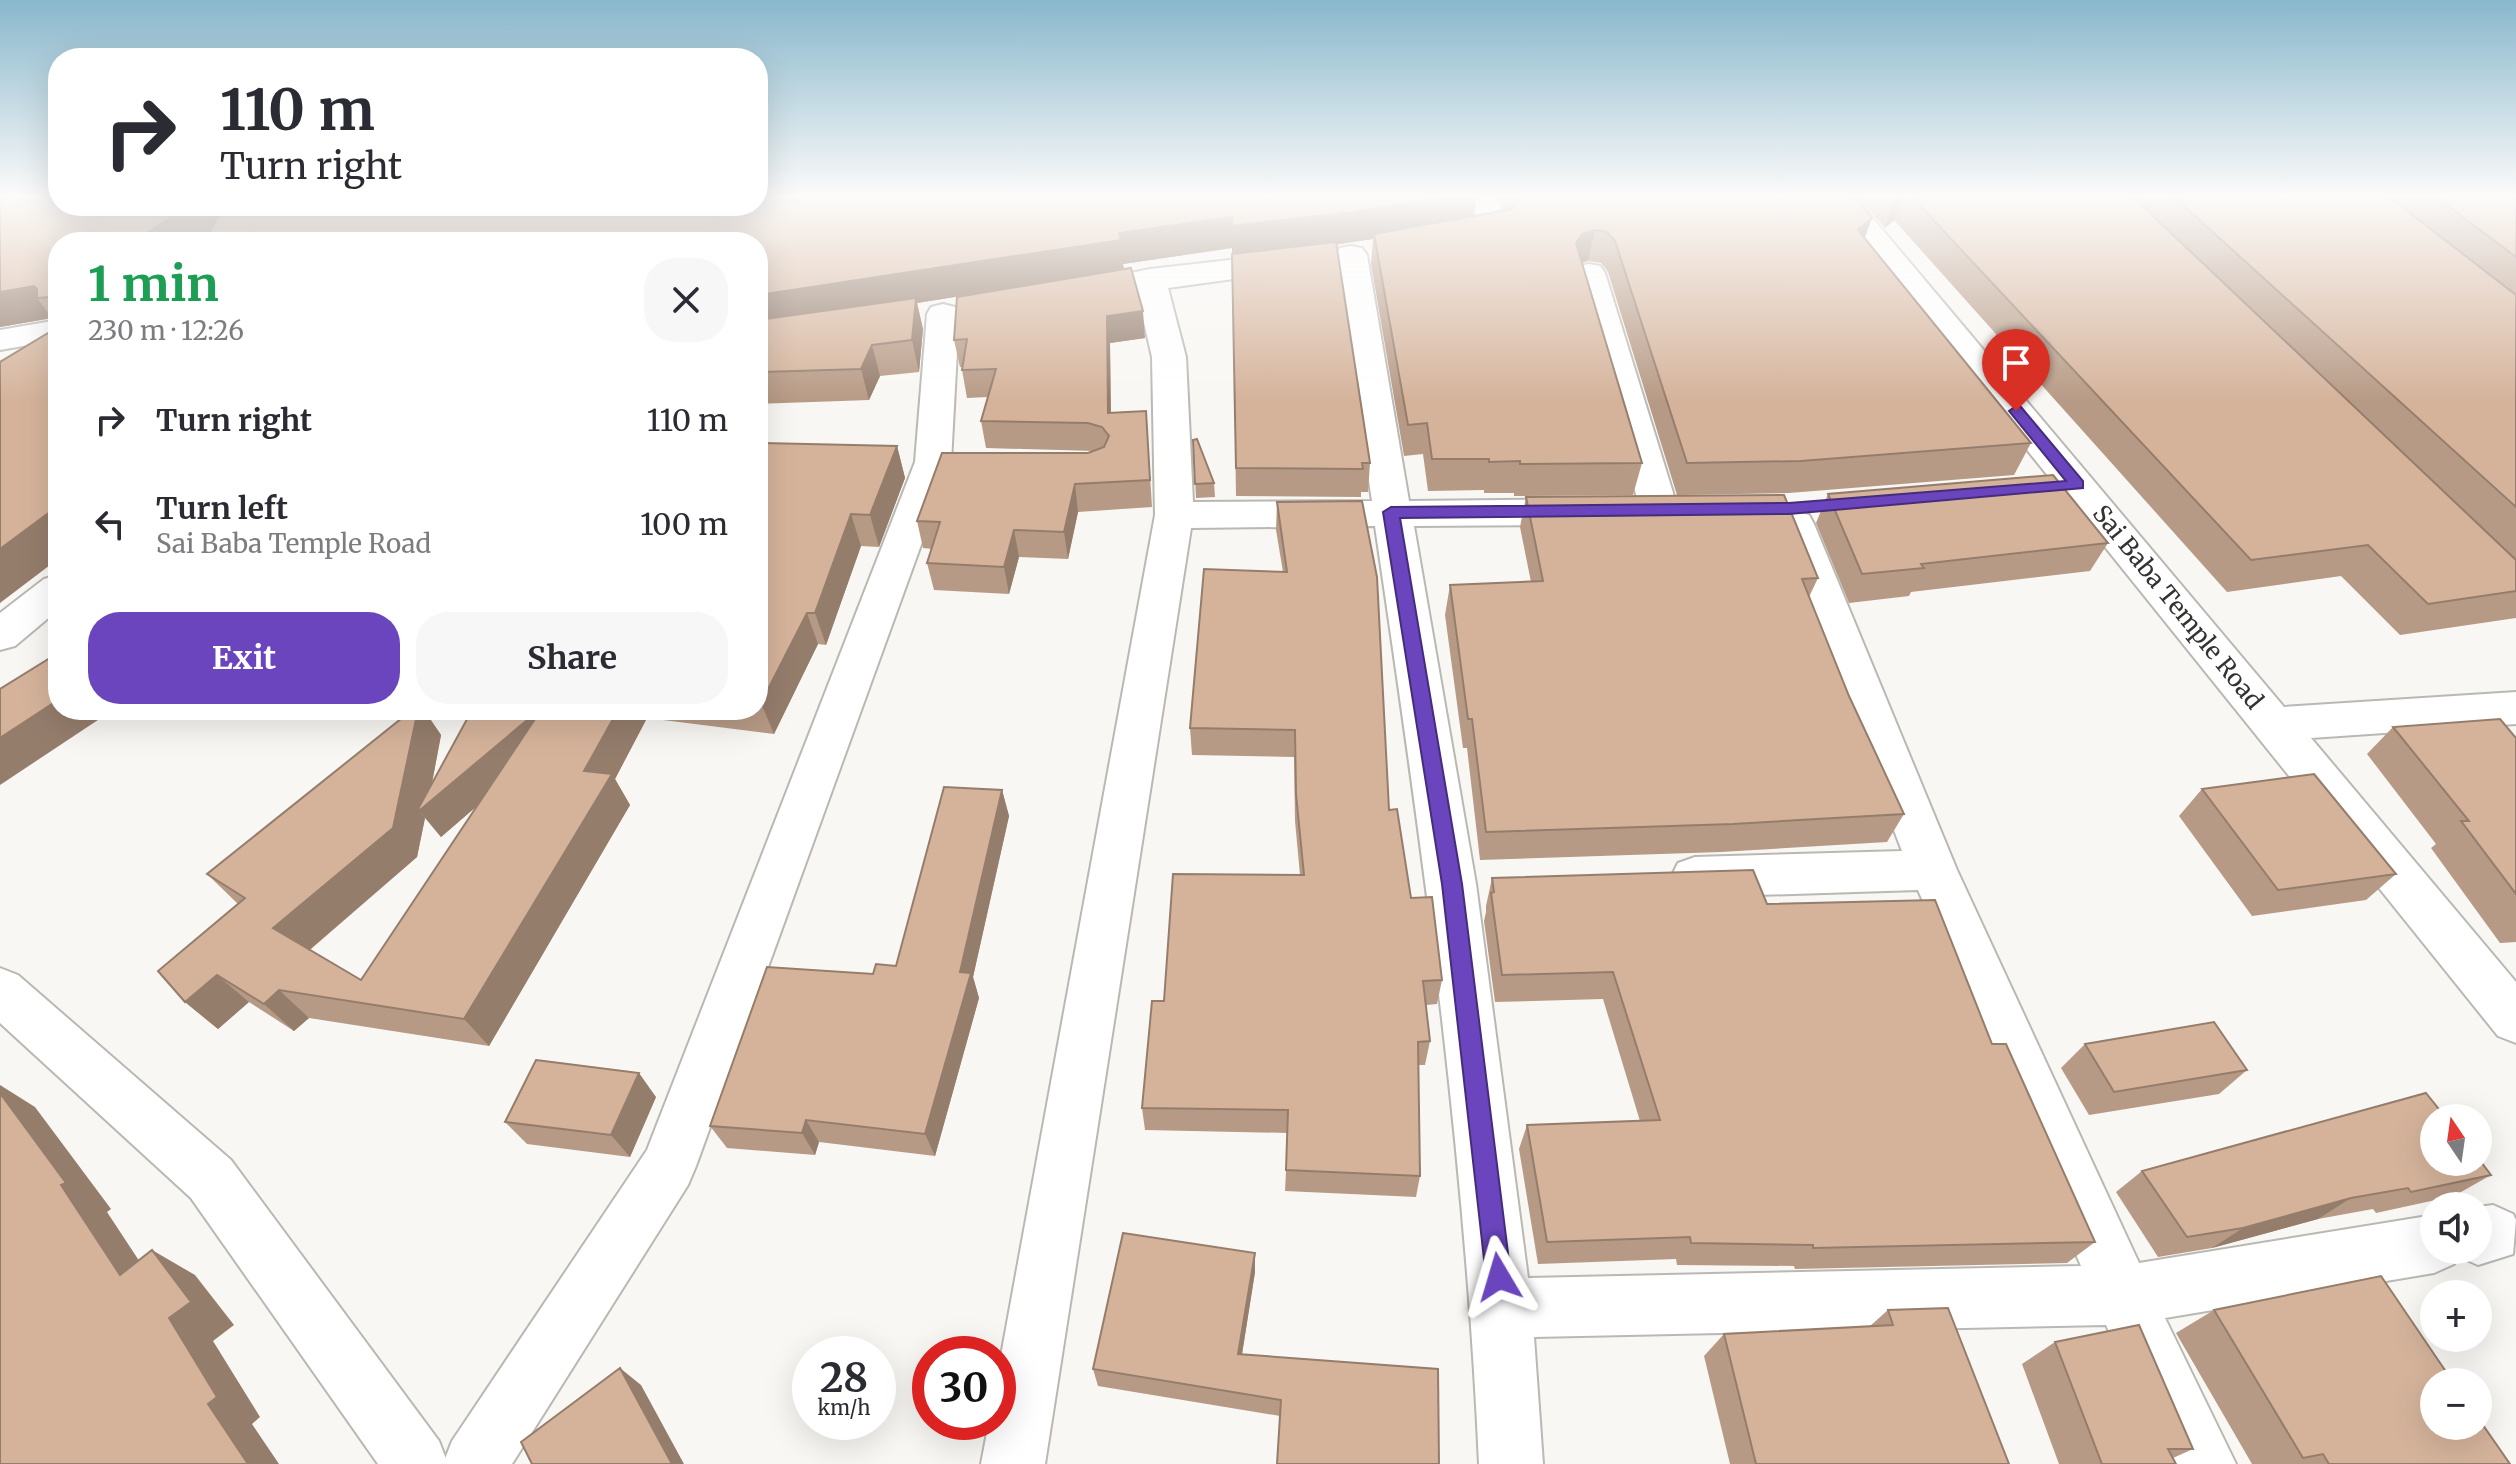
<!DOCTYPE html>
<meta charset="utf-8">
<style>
body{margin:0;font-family:Merriweather,serif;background:#f7f7f7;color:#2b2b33;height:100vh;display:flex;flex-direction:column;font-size:30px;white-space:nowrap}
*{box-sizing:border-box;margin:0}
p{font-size:26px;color:#7c7c81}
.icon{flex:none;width:44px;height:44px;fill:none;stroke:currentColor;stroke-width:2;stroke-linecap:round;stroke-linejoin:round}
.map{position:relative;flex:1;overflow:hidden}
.panel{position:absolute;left:48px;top:232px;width:720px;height:488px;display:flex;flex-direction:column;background:#fff;border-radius:32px;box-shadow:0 8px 32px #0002}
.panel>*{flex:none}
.guide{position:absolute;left:48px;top:48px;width:720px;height:168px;border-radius:32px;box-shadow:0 8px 32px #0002;background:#fff;color:#2b2b33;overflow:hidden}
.needle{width:52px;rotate:347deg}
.fabs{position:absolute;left:2420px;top:1104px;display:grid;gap:16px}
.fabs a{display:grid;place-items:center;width:72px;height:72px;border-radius:50%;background:#fff;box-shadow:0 8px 32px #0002;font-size:40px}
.speed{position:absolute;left:792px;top:1336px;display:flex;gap:16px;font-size:40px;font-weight:700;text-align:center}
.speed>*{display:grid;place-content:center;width:104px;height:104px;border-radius:50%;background:#fff;box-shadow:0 8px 32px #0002;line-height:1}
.speed small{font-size:20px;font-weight:400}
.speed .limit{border:12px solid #d22;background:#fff;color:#111}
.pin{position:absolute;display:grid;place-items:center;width:68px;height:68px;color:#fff;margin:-82px -34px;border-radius:50% 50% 50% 0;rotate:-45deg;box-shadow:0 0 8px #0007}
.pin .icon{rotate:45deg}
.me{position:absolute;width:88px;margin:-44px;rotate:353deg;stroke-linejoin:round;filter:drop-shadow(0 0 6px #0008)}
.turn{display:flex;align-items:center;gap:28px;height:168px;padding:0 40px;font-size:36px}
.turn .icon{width:104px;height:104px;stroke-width:2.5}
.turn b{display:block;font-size:56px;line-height:68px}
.round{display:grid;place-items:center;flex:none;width:84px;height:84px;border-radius:32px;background:#f7f7f7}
.overview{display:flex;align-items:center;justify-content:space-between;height:136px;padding:0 40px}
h1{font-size:48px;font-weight:700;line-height:60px;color:#1e9e55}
.button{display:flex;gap:16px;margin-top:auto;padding:16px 40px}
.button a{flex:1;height:92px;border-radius:32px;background:#6a45bd;color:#fff;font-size:32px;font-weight:700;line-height:92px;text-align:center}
.button a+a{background:#f7f7f7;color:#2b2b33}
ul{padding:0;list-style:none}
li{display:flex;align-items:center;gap:24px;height:104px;padding:0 40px}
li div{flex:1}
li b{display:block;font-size:30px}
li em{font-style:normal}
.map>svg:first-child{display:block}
</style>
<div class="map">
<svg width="2516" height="1464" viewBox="0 0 2516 1464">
<rect width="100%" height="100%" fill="#f9f7f3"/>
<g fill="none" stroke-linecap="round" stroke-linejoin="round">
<defs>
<path id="minor" d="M 1466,196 L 1496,196 L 1509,232 L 1505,238 L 1455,247 L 1444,245 L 1440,238 L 1444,231 L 1476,226 Z
M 1823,196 L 1854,196 L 2284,707 L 2516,692 L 2516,724 L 2311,738 L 2516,982 L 2516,1043 L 2498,1036 Z
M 1351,246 L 1362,248 L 1367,255 L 1409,501 L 1583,499 L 1596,503 L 1602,512 L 1596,521 L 1583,525 L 1414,526 L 1476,884 L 1528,1278 L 2081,1266 L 1918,890 L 1695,897 L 1678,891 L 1671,877 L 1678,863 L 1695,857 L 1902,851 L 1776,524 L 1781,515 L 1795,511 L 1809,515 L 1814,524 L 1957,870 L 2139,1263 L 2434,1215 L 2434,1250 L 2478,1250 L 2478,1207 L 2493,1205 L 2513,1214 L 2516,1220 L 2513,1254 L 2478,1265 L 2458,1256 L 2454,1264 L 2434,1273 L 2165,1318 L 2236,1464 L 2171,1464 L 2106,1325 L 1534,1337 L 1543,1464 L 1479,1464 C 1465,1149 1421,838 1375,526 L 1191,528 L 1045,1464 L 981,1464 L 989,1422 L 998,1422 L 998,1372 L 1155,515 L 1152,357 L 1137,292 L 1122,294 L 1111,291 L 1106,284 L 1111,277 L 1150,269 L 1292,253 L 1303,255 L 1308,262 L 1303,269 L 1292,271 L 1168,288 L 1186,357 L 1193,502 L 1372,501 L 1335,255 L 1340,248 Z
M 1589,264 L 1600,266 L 1605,273 L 1679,512 L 1673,521 L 1660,525 L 1647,521 L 1641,512 L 1573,273 L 1578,266 Z
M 943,304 L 955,307 L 959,314 L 951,462 L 696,1166 L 688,1185 L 512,1464 L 443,1464 L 452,1441 L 647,1150 L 915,462 L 927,314 L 931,307 Z
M 58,320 L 58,340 L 0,350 L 0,330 Z
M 58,575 L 58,610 L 15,646 L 0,650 L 0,613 L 44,579 Z"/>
<path id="major" d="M 0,968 L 18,975 L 231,1160 L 439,1441 L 448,1464 L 378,1464 L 191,1198 L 0,1023 Z"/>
</defs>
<use href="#minor" stroke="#bab8b3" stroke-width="4"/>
<use href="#major" stroke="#bab8b3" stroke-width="4"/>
<use href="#minor" fill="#fff" fill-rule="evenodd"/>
<use href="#major" fill="#fff" fill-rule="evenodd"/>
</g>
<path fill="#b79a85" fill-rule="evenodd" d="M 0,196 L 1476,196 L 1474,216 L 1504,211 L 1499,196 L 1854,196 L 1865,238 L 2031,443 L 2014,475 L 1789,493 L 1677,495 L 1608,272 L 1601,263 L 1588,261 L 1582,263 L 1642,463 L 1633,495 L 1514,496 L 1514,493 L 1484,493 L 1484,490 L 1428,491 L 1423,454 L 1404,456 L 1371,264 L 1373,239 L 1336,245 L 1370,463 L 1368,492 L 1361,492 L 1361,497 L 1236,496 L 1232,248 L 1123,264 L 1124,269 L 1145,338 L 1110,343 L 1111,413 L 1146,411 L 1152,507 L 1078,512 L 1068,559 L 1019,557 L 1009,594 L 934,590 L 927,563 L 932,549 L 923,548 L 917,521 L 1094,451 L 986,448 L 981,421 L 988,397 L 967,398 L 962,370 L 962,367 L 960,367 L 954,340 L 979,293 L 917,303 L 923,329 L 919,372 L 880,376 L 869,400 L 758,404 L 758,242 L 207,236 L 199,242 L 58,242 L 58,325 L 52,318 L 0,327 Z
M 1857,196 L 2516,196 L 2516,618 L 2400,635 L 2341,576 L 2227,592 L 1894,220 L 1885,228 Z
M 1193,440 L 1214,483 L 1215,497 L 1196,498 Z
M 758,443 L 897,446 L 905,478 L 879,547 L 861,546 L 826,645 L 818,644 L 774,734 L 647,718 L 615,779 L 630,805 L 489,1046 L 309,1018 L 294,1031 L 249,1002 L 218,1029 L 185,1002 L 238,904 L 207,874 L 412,710 L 424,710 L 441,735 L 432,783 L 532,716 L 535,720 L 541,710 L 758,710 ZM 477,806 L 361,980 L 310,950 L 417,857 L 425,818 L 441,837 Z
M 1828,494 L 2108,543 L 2090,571 L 1911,592 L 1909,596 L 1849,603 L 1816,523 Z
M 1526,497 L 1818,578 L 1809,597 L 1849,696 L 1904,814 L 1887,842 L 1721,852 L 1480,860 L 1467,748 L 1463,748 L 1445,615 L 1450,585 L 1531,582 L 1520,527 Z
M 1277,502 L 1389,810 L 1411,898 L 1442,980 L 1437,1004 L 1426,1005 L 1430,1041 L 1425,1065 L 1418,1065 L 1420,1176 L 1416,1197 L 1285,1191 L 1288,1133 L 1145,1130 L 1142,1108 L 1164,1001 L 1300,875 L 1295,821 L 1294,757 L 1192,755 L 1190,728 L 1283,572 L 1276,530 Z
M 2393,727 L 2516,738 L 2516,942 L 2500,943 L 2431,848 L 2436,844 L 2367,754 Z
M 2202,789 L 2396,874 L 2366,900 L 2252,916 L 2179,816 Z
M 1002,790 L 1009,816 L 973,977 L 979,998 L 935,1156 L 819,1142 L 815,1155 L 727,1148 L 710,1126 L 873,974 L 896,966 Z
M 1492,878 L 1767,904 L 1992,1044 L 2095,1242 L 2067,1263 L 1795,1269 L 1794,1266 L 1677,1265 L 1676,1259 L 1538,1264 L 1519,1149 L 1527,1125 L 1640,1121 L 1603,999 L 1495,1002 L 1484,921 L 1486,912 L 1486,906 Z
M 2085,1044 L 2247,1070 L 2219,1094 L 2089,1115 L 2061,1068 Z
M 656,1097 L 630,1157 L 527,1144 L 505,1122 Z
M 2142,1171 L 2491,1175 L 2454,1196 L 2376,1213 L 2373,1209 L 2318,1219 L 2212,1248 L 2158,1257 L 2116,1192 Z
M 1255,1253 L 1255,1272 L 1242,1355 L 1439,1464 L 1280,1416 L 1098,1386 L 1093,1369 Z
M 1888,1310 L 2009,1464 L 1730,1464 L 1704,1356 L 1724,1334 L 1870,1326 Z
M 2214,1310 L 2510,1464 L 2252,1464 L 2176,1333 Z
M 2055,1342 L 2193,1449 L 2173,1458 L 2176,1464 L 2059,1464 L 2022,1364 Z"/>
<path fill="#957d6c" d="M 1458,196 L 1476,196 L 1473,224 L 1374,234 L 1373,239 L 1232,257 L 1232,248 L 1123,264 L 1124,270 L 917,303 L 923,329 L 919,372 L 912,340 L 758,328 L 758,295 L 1119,233 L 1232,217 Z
M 1898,196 L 1903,196 L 1894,220 L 1885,228 L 1896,198 Z
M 188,206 L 266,206 L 251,207 L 199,242 L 133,242 Z
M 361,206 L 579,206 L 391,230 L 358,212 Z
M 1872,218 L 1861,248 L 1858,230 Z
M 1595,230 L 1588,261 L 1576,264 L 1576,243 L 1582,234 Z
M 34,286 L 43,298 L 37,298 L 52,318 L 0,327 L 0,292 Z
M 58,292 L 58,308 L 50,297 Z
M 1143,311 L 1145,338 L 1110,343 L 1111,440 L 1108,413 L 1107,316 Z
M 872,345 L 880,376 L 869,400 L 861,369 Z
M 897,446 L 905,478 L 879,547 L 870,515 Z
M 1075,484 L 1078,512 L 1068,559 L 1064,532 Z
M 58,506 L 58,559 L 0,603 L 0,549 Z
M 851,514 L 861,546 L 826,645 L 815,613 Z
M 1014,530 L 1019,557 L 1009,594 L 1004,567 Z
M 807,613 L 818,644 L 774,734 L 761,703 Z
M 58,700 L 58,710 L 113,710 L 0,785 L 0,738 Z
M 418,710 L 424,710 L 441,735 L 428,804 L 532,716 L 549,744 L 441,837 L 418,809 L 425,818 L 417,857 L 302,956 L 273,928 Z
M 618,710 L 643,710 L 647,718 L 615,779 L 630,805 L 489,1046 L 464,1019 L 584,771 Z
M 1002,790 L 1009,816 L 973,977 L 979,998 L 935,1156 L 925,1134 L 960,972 Z
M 217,975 L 249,1002 L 218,1029 L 185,1002 Z
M 279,990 L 309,1018 L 294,1031 L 264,1004 Z
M 639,1073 L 656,1097 L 630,1157 L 611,1135 Z
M 0,1085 L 35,1107 L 111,1209 L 107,1212 L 165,1300 L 120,1275 L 0,1093 Z
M 806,1120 L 819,1142 L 815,1155 L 802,1133 Z
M 2351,1198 L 2318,1219 L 2212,1248 L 2243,1228 Z
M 152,1250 L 195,1275 L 234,1325 L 213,1341 L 260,1417 L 252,1424 L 279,1464 L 248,1464 L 208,1404 L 169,1318 Z
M 1255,1253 L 1255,1272 L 1239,1372 L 1238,1354 Z
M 620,1368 L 641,1385 L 684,1464 L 672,1464 Z"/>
<path fill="#d5b39b" stroke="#957d6c" stroke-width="2" d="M 0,196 L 58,196 L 58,206 L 188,206 L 133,242 L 58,242 L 58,292 L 50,297 L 37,298 L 37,289 L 34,286 L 0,292 Z
M 758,196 L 1458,196 L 1352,212 L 1232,226 L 1232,217 L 1119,233 L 1121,240 L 758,295 L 758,242 L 205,242 L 219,214 L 237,214 L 251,206 L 361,206 L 358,212 L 450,214 L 517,206 L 758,206 Z
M 1515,196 L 1854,196 L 1872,218 L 1858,230 L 2031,443 L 1801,461 L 1687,463 L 1615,241 L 1607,232 L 1595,230 L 1582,234 L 1576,243 L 1642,463 L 1520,464 L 1520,461 L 1489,462 L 1489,459 L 1432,459 L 1427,423 L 1408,425 L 1374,234 L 1512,209 L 1516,201 Z
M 1911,196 L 2132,196 L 2516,560 L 2516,591 L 2428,604 L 2368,545 L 2251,560 Z
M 2173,196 L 2388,196 L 2516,295 L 2516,507 Z
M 2435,196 L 2516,196 L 2516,257 Z
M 1336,242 L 1370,463 L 1362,463 L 1363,469 L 1236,468 L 1232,254 Z
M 1131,268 L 1143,311 L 1107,316 L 1108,413 L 1146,411 L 1150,480 L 1075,484 L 1064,532 L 1014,530 L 1004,567 L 927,563 L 940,522 L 917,521 L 942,453 L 1088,453 L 1104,447 L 1109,436 L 1102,427 L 1088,423 L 981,421 L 996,369 L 962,370 L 967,339 L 954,340 L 957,297 Z
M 916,298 L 912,340 L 872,345 L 861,369 L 758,372 L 758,320 Z
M 58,327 L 58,506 L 0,549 L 0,362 Z
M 1197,439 L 1214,483 L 1195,484 L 1193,440 Z
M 758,443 L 897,446 L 870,515 L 851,514 L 815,613 L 807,613 L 761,703 L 758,702 Z
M 2053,475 L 2108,543 L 1921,564 L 1924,568 L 1862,574 L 1828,494 Z
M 1784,495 L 1818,578 L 1802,579 L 1849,696 L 1904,814 L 1733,824 L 1486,832 L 1472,719 L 1468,719 L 1450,585 L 1543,581 L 1526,497 Z
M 1362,501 L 1377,577 L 1389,810 L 1397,809 L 1411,898 L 1432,897 L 1442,980 L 1423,981 L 1430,1041 L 1418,1042 L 1420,1176 L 1286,1170 L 1288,1110 L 1142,1108 L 1152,1001 L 1164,1001 L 1173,874 L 1304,875 L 1296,794 L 1295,730 L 1190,728 L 1204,569 L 1287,572 L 1277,502 Z
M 58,653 L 58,700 L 0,738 L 0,689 Z
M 412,710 L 418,710 L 393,828 L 273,928 L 361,980 L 541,710 L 618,710 L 584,771 L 612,774 L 464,1019 L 279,990 L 264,1004 L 217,975 L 185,1002 L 158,971 L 245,898 L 207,874 Z
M 472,710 L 510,710 L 532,716 L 420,810 L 418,809 Z
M 2500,719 L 2516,738 L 2516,894 L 2461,821 L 2469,821 L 2393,727 Z
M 2314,774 L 2396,874 L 2278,890 L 2202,789 Z
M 944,787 L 1002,790 L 960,972 L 971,973 L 925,1134 L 806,1120 L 802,1133 L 710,1126 L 767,967 L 873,974 L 876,964 L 896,966 Z
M 1753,870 L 1767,904 L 1935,900 L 1992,1044 L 2006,1044 L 2095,1242 L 1813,1248 L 1813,1245 L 1691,1243 L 1690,1237 L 1547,1242 L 1527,1125 L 1660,1120 L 1613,972 L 1502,975 L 1491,893 L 1494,892 L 1492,878 Z
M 2214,1022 L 2247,1070 L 2114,1092 L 2085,1044 Z
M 536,1060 L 639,1073 L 611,1135 L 505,1122 Z
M 0,1093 L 66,1183 L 61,1185 L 120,1275 L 152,1250 L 191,1302 L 169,1318 L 217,1397 L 208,1404 L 248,1464 L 0,1464 Z
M 2426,1093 L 2446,1118 L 2434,1118 L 2434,1162 L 2478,1162 L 2478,1158 L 2491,1175 L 2411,1192 L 2408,1188 L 2351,1198 L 2243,1228 L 2187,1237 L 2142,1171 Z
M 1123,1233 L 1255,1253 L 1238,1354 L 1438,1369 L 1439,1464 L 1277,1464 L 1281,1400 L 1093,1369 Z
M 2381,1276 L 2453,1382 L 2434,1382 L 2434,1426 L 2478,1426 L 2478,1418 L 2510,1464 L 2329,1464 L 2323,1454 L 2303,1458 L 2214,1310 Z
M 1948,1308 L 2009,1464 L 1756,1464 L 1724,1334 L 1893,1325 L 1888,1310 Z
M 2139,1325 L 2193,1449 L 2168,1449 L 2176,1464 L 2102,1464 L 2055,1342 Z
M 620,1368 L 672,1464 L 532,1464 L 521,1442 Z"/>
<linearGradient id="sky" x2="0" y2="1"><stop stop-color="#89b7cc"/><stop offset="0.49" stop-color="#fcfbfa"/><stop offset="1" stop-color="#fcfbfa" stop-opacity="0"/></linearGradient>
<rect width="2516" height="401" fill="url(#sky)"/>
<path fill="#6a45bd" stroke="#452d7b" stroke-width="2" d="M 2016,406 L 2021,407 L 2083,481 L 2083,488 L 1789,514 L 1400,518 L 1462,884 L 1511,1277 L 1507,1286 L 1499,1290 L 1490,1286 L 1486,1277 L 1442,884 L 1383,512 L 1391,507 L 1789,503 L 2066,481 L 2009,411 Z"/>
<g text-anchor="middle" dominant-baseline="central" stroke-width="7" stroke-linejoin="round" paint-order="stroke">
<g font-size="24" fill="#343331" stroke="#fff">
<text transform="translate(2178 607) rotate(51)">Sai Baba Temple Road</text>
</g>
</g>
</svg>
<div class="fabs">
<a><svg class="needle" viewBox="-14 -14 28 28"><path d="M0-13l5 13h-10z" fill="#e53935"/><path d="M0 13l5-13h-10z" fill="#7c7c81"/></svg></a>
<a><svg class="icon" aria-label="sound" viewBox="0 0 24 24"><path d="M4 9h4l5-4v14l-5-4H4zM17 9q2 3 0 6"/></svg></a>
<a>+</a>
<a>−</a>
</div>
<div class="speed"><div>28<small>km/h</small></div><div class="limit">30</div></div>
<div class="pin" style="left:2016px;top:411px;background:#d93025"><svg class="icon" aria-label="arrive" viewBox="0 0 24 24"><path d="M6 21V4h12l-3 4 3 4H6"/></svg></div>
<svg class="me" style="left:1499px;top:1277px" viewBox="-20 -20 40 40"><path d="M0-17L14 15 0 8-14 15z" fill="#6a45bd" stroke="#fff" stroke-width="4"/></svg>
<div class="guide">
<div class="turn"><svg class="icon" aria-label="right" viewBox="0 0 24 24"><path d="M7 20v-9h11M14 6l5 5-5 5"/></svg><div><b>110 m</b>Turn right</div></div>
</div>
<section class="panel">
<div class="overview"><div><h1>1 min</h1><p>230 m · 12:26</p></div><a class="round"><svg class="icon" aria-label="close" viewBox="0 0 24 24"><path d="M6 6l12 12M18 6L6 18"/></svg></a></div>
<ul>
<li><svg class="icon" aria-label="right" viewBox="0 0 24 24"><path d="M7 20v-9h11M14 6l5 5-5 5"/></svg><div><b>Turn right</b></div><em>110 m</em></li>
<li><svg class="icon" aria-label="left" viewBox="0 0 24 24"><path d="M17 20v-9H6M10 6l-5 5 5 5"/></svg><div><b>Turn left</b><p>Sai Baba Temple Road</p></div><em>100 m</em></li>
</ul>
<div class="button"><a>Exit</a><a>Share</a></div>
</section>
</div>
